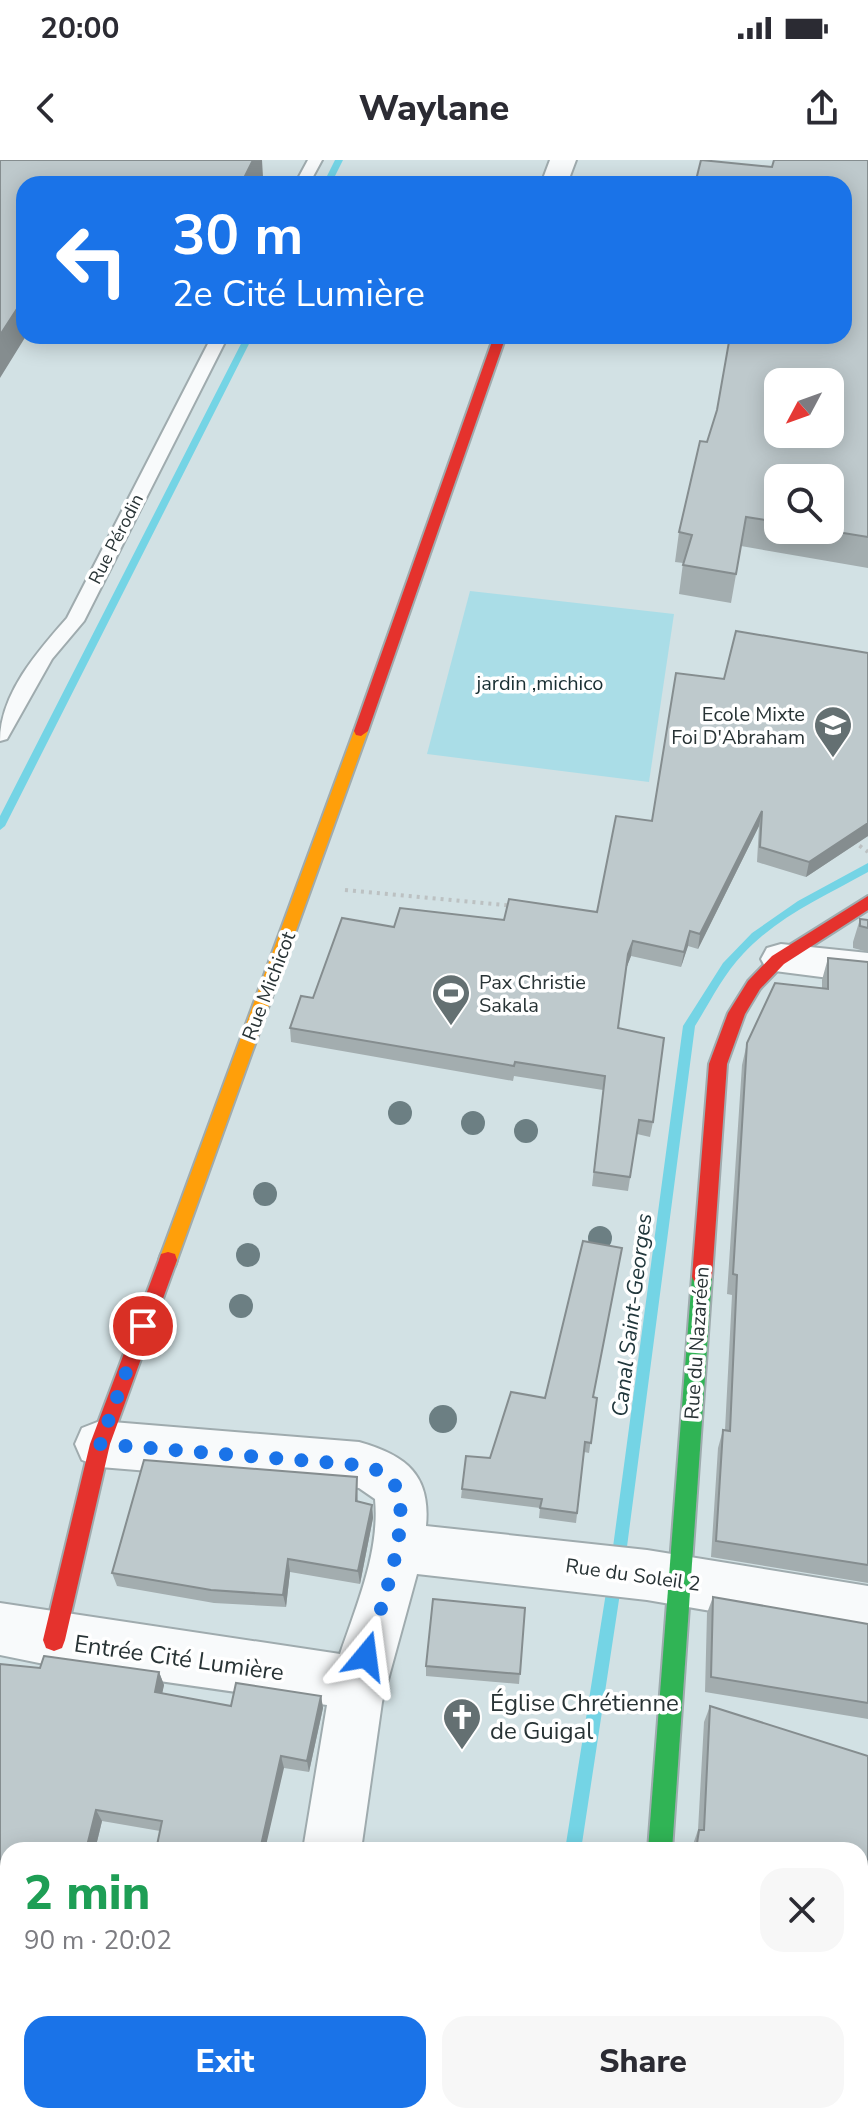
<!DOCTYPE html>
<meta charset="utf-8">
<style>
body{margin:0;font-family:"Nunito Sans",sans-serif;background:#f7f7f7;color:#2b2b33;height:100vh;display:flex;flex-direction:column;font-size:30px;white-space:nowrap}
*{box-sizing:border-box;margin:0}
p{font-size:26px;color:#7c7c81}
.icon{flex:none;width:44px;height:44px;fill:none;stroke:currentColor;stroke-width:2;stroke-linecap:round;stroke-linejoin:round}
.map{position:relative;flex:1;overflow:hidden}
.drawer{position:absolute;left:0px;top:1682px;width:868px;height:282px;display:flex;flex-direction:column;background:#fff;border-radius:24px 24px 0 0;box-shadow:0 4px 20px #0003}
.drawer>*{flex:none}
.top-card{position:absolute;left:16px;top:16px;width:836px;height:168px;border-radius:24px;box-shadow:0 4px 20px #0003;background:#1a73e8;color:#fff;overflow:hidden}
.needle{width:52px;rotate:229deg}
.buttons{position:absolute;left:764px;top:208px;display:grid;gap:16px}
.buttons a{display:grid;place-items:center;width:80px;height:80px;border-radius:16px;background:#fff;box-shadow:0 4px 20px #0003;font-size:40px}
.pin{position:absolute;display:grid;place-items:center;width:68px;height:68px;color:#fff;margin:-34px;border:4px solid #fff;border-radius:50%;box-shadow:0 2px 8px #0007}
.me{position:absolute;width:88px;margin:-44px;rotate:16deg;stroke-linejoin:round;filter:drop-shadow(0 0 6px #0008)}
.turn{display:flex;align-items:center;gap:28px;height:168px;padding:0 24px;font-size:36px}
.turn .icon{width:104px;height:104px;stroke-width:2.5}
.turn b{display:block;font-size:56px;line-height:68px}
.round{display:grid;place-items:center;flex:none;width:84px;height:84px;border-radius:24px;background:#f7f7f7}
.overview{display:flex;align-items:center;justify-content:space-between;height:136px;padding:0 24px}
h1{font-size:48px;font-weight:800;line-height:60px;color:#1e9e55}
.button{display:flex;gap:16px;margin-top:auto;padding:16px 24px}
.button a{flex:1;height:92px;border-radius:24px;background:#1a73e8;color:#fff;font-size:32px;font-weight:800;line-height:92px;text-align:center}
.button a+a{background:#f7f7f7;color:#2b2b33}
.status{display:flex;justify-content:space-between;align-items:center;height:56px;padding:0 40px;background:#fff;direction:ltr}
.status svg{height:22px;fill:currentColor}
header{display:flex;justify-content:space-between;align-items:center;height:104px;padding:0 24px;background:#fff;font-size:36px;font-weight:800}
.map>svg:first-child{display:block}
</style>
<div class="status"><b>20:00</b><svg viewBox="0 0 49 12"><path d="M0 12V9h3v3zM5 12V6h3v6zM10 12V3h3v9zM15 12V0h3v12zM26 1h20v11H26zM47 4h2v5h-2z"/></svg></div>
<header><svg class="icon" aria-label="back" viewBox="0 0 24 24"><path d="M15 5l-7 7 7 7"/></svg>Waylane<svg class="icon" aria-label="share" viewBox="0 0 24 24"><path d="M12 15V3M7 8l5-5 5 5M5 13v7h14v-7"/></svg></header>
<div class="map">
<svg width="868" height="1963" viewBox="0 0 868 1963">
<rect width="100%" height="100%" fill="#d2e1e4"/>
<path fill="#aadde7" d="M 470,431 L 674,454 L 649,622 L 427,594 Z"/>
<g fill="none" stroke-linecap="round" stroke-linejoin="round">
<path fill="#74d4e5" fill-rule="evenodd" d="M 335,0 L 343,0 L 331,24 L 323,24 Z
M 245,176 L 253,176 L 5,666 L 0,670 L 0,656 Z
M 868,703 L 868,712 C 825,736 777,757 743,794 C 723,815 710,842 695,866 L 625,1402 L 623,1407 L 618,1409 L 613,1407 L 611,1402 L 683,866 L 723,803 L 752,773 L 798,741 Z
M 615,1413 L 620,1415 L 622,1420 L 581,1690 L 565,1690 L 608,1420 L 610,1415 Z
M 525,1956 L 541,1956 L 539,1963 L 523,1963 Z"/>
<defs>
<path id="lane" d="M 308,0 L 322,0 L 309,24 L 295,24 Z
M 212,176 L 228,176 L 84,461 L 52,499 L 7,579 L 0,581 C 0,534 37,492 67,458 Z"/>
<path id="street" d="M 550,0 L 576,0 L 567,24 L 541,24 Z
M 781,784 L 868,793 L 868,823 L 767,810 L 761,799 L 767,788 Z
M 100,1261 L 359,1282 C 405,1295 431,1314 426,1366 L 647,1390 L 868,1426 L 868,1478 L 647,1440 L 417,1414 L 382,1542 L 361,1690 L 303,1690 L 327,1545 L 54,1506 L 0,1495 L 0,1443 L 340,1494 C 357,1444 380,1391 375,1339 L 359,1328 L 100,1307 L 82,1300 L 75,1284 L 82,1268 Z
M 0,1735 L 8,1737 L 8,1795 L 0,1793 Z
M 260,1956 L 322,1956 L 321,1963 L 259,1963 Z
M 627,1956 L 689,1956 L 689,1963 L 627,1963 Z"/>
<path id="fast" d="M 702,1109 L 709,1111 L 712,1117 L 672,1690 L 648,1690 L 692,1117 L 695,1111 Z"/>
<path id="slow" d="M 361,566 L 368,571 L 177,1100 L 175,1106 L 168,1108 L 161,1106 L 159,1100 L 354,571 Z"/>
<path id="jam" d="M 494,176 L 506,176 L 368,571 L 361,576 L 356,575 L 354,571 Z
M 868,736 L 868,750 L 784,804 L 760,829 L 745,854 L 727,904 L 712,1117 L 709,1123 L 702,1125 L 695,1123 L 692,1117 L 709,904 L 728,853 L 748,821 L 772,796 Z
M 168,1092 L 175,1094 L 177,1100 L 110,1284 L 65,1480 L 62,1488 L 54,1491 L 46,1488 L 43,1480 L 90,1284 L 159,1100 L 161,1094 Z"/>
</defs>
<use href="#lane" stroke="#9fabae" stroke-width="4"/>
<use href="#street" stroke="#9fabae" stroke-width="4"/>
<use href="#fast" stroke="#9fabae" stroke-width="4"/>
<use href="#slow" stroke="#9fabae" stroke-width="4"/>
<use href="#jam" stroke="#9fabae" stroke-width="4"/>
<path stroke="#bcc1c2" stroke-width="4" stroke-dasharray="3 5" stroke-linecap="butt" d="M 853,681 L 868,692
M 345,730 L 514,746"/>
<path stroke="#bcc1c2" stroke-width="6" stroke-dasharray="5 8" stroke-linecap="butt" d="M 0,1852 L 8,1826"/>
<use href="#lane" fill="#f8fafb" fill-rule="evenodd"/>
<use href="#street" fill="#f8fafb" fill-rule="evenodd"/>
<use href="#fast" fill="#30b455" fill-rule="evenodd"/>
<use href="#slow" fill="#ff9f0a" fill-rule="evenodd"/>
<use href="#jam" fill="#e5322d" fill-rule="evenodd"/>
</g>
<g fill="#6c7f83">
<circle cx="400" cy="953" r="12"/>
<circle cx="473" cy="963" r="12"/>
<circle cx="526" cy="971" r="12"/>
<circle cx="265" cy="1034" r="12"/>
<circle cx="600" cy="1078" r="12"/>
<circle cx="248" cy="1095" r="12"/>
<circle cx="241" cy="1146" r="12"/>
<circle cx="443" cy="1259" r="14"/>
</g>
<path fill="#a3adaf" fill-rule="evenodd" d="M 868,0 L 868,408 L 741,386 L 731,443 L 679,434 L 683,403 L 675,402 L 679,372 L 717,250 L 772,7 ZM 778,318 L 830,370 L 778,370 Z
M 868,493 L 868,676 L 806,717 L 757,702 L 759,666 L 698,789 L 688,786 L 681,807 L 631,796 L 626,809 L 618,868 L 653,962 L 650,977 L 637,974 L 628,1031 L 592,1026 L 603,930 L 514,916 L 513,921 L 291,882 L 290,868 L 313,838 L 394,767 L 504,760 L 597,752 L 652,661 L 724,519 Z
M 860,759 L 868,760 L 868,792 L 853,788 L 853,782 Z
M 828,798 L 868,802 L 868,1423 L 711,1397 L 718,1288 L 723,1270 L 725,1270 L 732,1135 L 727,1134 L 742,905 L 747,883 L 822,828 L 822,820 Z
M 594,1237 L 597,1238 L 589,1293 L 584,1292 L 576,1363 L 539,1358 L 540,1348 L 461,1338 L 462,1329 L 545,1238 Z
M 357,1317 L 358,1341 L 372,1345 L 373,1358 L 360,1424 L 290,1412 L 286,1447 L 214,1443 L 117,1426 L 112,1413 Z
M 713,1437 L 868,1464 L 868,1559 L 705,1532 L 707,1453 Z
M 525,1448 L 519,1524 L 426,1516 L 426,1506 Z
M 0,1504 L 40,1508 L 159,1512 L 164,1525 L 162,1533 L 231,1546 L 321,1536 L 323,1548 L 309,1612 L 284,1608 L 160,1671 L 102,1661 L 95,1690 L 8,1690 L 8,1718 L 0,1716 Z
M 710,1546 L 868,1596 L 868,1963 L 761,1963 L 761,1956 L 860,1956 L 860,1690 L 691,1690 L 698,1670 L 704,1562 Z
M 8,1824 L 8,1917 L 0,1917 L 0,1855 Z"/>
<path fill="#858d8f" d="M 253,0 L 262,0 L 263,17 L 259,24 L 241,24 Z
M 24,138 L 24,176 L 26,176 L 0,218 L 0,175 Z
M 762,651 L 759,666 L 698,789 L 700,774 Z
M 868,663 L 868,676 L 806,717 L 809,702 Z
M 690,771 L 688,786 L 681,807 L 684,792 Z
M 633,781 L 631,796 L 626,809 L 628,794 Z
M 372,1345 L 373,1358 L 360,1424 L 358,1411 Z
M 288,1399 L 290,1412 L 286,1447 L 283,1435 Z
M 159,1512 L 164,1525 L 160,1544 L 155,1532 Z
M 321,1536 L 323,1548 L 309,1612 L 307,1601 Z
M 281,1596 L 284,1608 L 265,1690 L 260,1690 Z
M 96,1650 L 102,1661 L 95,1690 L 86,1690 Z"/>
<path fill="#bec9cc" stroke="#858d8f" stroke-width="2" fill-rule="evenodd" d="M 0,0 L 253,0 L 241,24 L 24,24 L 24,138 L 0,175 Z
M 701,0 L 772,7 L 774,0 L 868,0 L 868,377 L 825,370 L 830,370 L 830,318 L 778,318 L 778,362 L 746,357 L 736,414 L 683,405 L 692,375 L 679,372 L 700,281 L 707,282 L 717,250 L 730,176 L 844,176 L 844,24 L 695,24 ZM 778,222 L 830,222 L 830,274 L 778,274 Z
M 736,471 L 868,493 L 868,663 L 809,702 L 760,687 L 762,651 L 700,774 L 690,771 L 684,792 L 633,781 L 628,794 L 618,868 L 664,878 L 653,962 L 639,960 L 630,1017 L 594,1012 L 605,916 L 515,902 L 514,906 L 290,868 L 301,836 L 313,838 L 342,758 L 394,767 L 400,748 L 504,760 L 509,739 L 597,752 L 616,656 L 652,661 L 676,513 L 724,519 Z
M 860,759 L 868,760 L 868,768 L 860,766 Z
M 828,798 L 868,802 L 868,1405 L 716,1381 L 723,1270 L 730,1271 L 737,1115 L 733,1114 L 747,883 L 775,823 L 828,829 Z
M 583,1081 L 622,1088 L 593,1237 L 597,1238 L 591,1283 L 585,1282 L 577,1353 L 540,1348 L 542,1339 L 462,1329 L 466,1296 L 490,1298 L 511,1232 L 545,1238 Z
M 144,1300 L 357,1317 L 356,1341 L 372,1345 L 358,1411 L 288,1399 L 283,1435 L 211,1430 L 112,1413 Z
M 713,1437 L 868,1464 L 868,1543 L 711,1517 Z
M 433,1439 L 525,1448 L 520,1514 L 426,1506 Z
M 44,1496 L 159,1512 L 155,1532 L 231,1546 L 236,1523 L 321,1536 L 307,1601 L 281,1596 L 260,1690 L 156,1690 L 162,1661 L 96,1650 L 86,1690 L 8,1690 L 8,1709 L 0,1708 L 0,1504 L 40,1508 Z
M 710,1546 L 868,1596 L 868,1963 L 769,1963 L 769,1956 L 860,1956 L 860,1690 L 696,1690 L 699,1670 L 704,1670 Z
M 8,1824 L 8,1912 L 0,1911 L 0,1855 Z
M 351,1956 L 428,1956 L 452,1963 L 349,1963 Z"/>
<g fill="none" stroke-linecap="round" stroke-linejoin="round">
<path stroke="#1a73e8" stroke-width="14" stroke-dasharray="0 25.2" d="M 143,1166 L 100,1284 L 359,1305 C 372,1308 384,1311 392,1321 C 418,1353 377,1458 366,1496"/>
</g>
<defs>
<symbol id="school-pin" viewBox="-11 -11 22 30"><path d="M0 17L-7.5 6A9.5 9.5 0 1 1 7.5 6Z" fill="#647072" stroke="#fff"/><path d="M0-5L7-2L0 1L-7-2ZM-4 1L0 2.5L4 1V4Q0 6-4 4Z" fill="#fff"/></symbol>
<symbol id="stadium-pin" viewBox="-11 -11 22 30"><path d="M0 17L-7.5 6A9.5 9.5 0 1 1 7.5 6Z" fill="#647072" stroke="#fff"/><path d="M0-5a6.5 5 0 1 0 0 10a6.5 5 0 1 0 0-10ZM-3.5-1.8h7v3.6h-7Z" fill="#fff"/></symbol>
<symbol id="church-pin" viewBox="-11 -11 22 30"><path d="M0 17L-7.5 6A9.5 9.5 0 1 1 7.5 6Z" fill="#647072" stroke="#fff"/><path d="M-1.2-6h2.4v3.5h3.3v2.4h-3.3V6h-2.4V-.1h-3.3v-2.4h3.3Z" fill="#fff"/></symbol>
</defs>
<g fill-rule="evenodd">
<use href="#school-pin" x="811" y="543" width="44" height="60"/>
<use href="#stadium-pin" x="429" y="811" width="44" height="60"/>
<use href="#church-pin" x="440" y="1535" width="44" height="60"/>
</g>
<g text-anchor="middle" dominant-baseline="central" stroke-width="7" stroke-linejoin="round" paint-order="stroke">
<g font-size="18" fill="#283335" stroke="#fff">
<text transform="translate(116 379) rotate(-63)">Rue Pérodin</text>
</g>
<g font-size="20" fill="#192f33" stroke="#fff">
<text x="540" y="523">jardin ,michico</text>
</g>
<g font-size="20" fill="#283335" stroke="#fff" text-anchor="end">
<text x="805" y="554">Ecole Mixte<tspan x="805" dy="23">Foi D'Abraham</tspan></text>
<text x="479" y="822" text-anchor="start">Pax Christie<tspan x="479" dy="23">Sakala</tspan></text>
</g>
<g font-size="20" fill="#283335" stroke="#fff">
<text transform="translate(269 826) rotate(-69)">Rue Michicot</text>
<text transform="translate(697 1183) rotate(-86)">Rue du Nazaréen</text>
<text transform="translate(633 1415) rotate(8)">Rue du Soleil 2</text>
</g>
<g font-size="22" font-style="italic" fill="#21373c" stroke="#fff">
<text transform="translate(632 1155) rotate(-83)">Canal Saint-Georges</text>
</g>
<g font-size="24" fill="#283335" stroke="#fff">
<text transform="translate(179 1498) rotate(8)">Entrée Cité Lumière</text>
</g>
<g font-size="24" fill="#283335" stroke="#fff" text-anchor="start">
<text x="490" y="1543">Église Chrétienne<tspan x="490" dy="28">de Guigal</tspan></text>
</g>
</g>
</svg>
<div class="buttons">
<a><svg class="needle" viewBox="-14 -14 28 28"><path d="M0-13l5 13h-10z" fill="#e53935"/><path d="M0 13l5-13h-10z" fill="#7c7c81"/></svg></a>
<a><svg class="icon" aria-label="search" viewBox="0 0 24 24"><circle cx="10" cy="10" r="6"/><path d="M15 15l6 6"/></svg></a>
</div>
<div class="pin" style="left:143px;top:1166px;background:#d93025"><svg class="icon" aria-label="arrive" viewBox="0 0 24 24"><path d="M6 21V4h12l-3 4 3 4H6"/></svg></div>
<svg class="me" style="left:366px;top:1496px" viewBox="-20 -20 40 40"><path d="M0-17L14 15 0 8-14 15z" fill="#1a73e8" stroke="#fff" stroke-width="4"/></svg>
<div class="top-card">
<div class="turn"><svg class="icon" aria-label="left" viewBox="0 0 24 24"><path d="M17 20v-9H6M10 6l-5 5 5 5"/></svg><div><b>30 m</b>2e Cité Lumière</div></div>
</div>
<section class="drawer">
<div class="overview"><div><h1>2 min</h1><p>90 m · 20:02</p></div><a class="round"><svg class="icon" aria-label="close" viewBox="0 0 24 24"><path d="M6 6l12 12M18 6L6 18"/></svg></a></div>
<div class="button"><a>Exit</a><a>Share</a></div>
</section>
</div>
